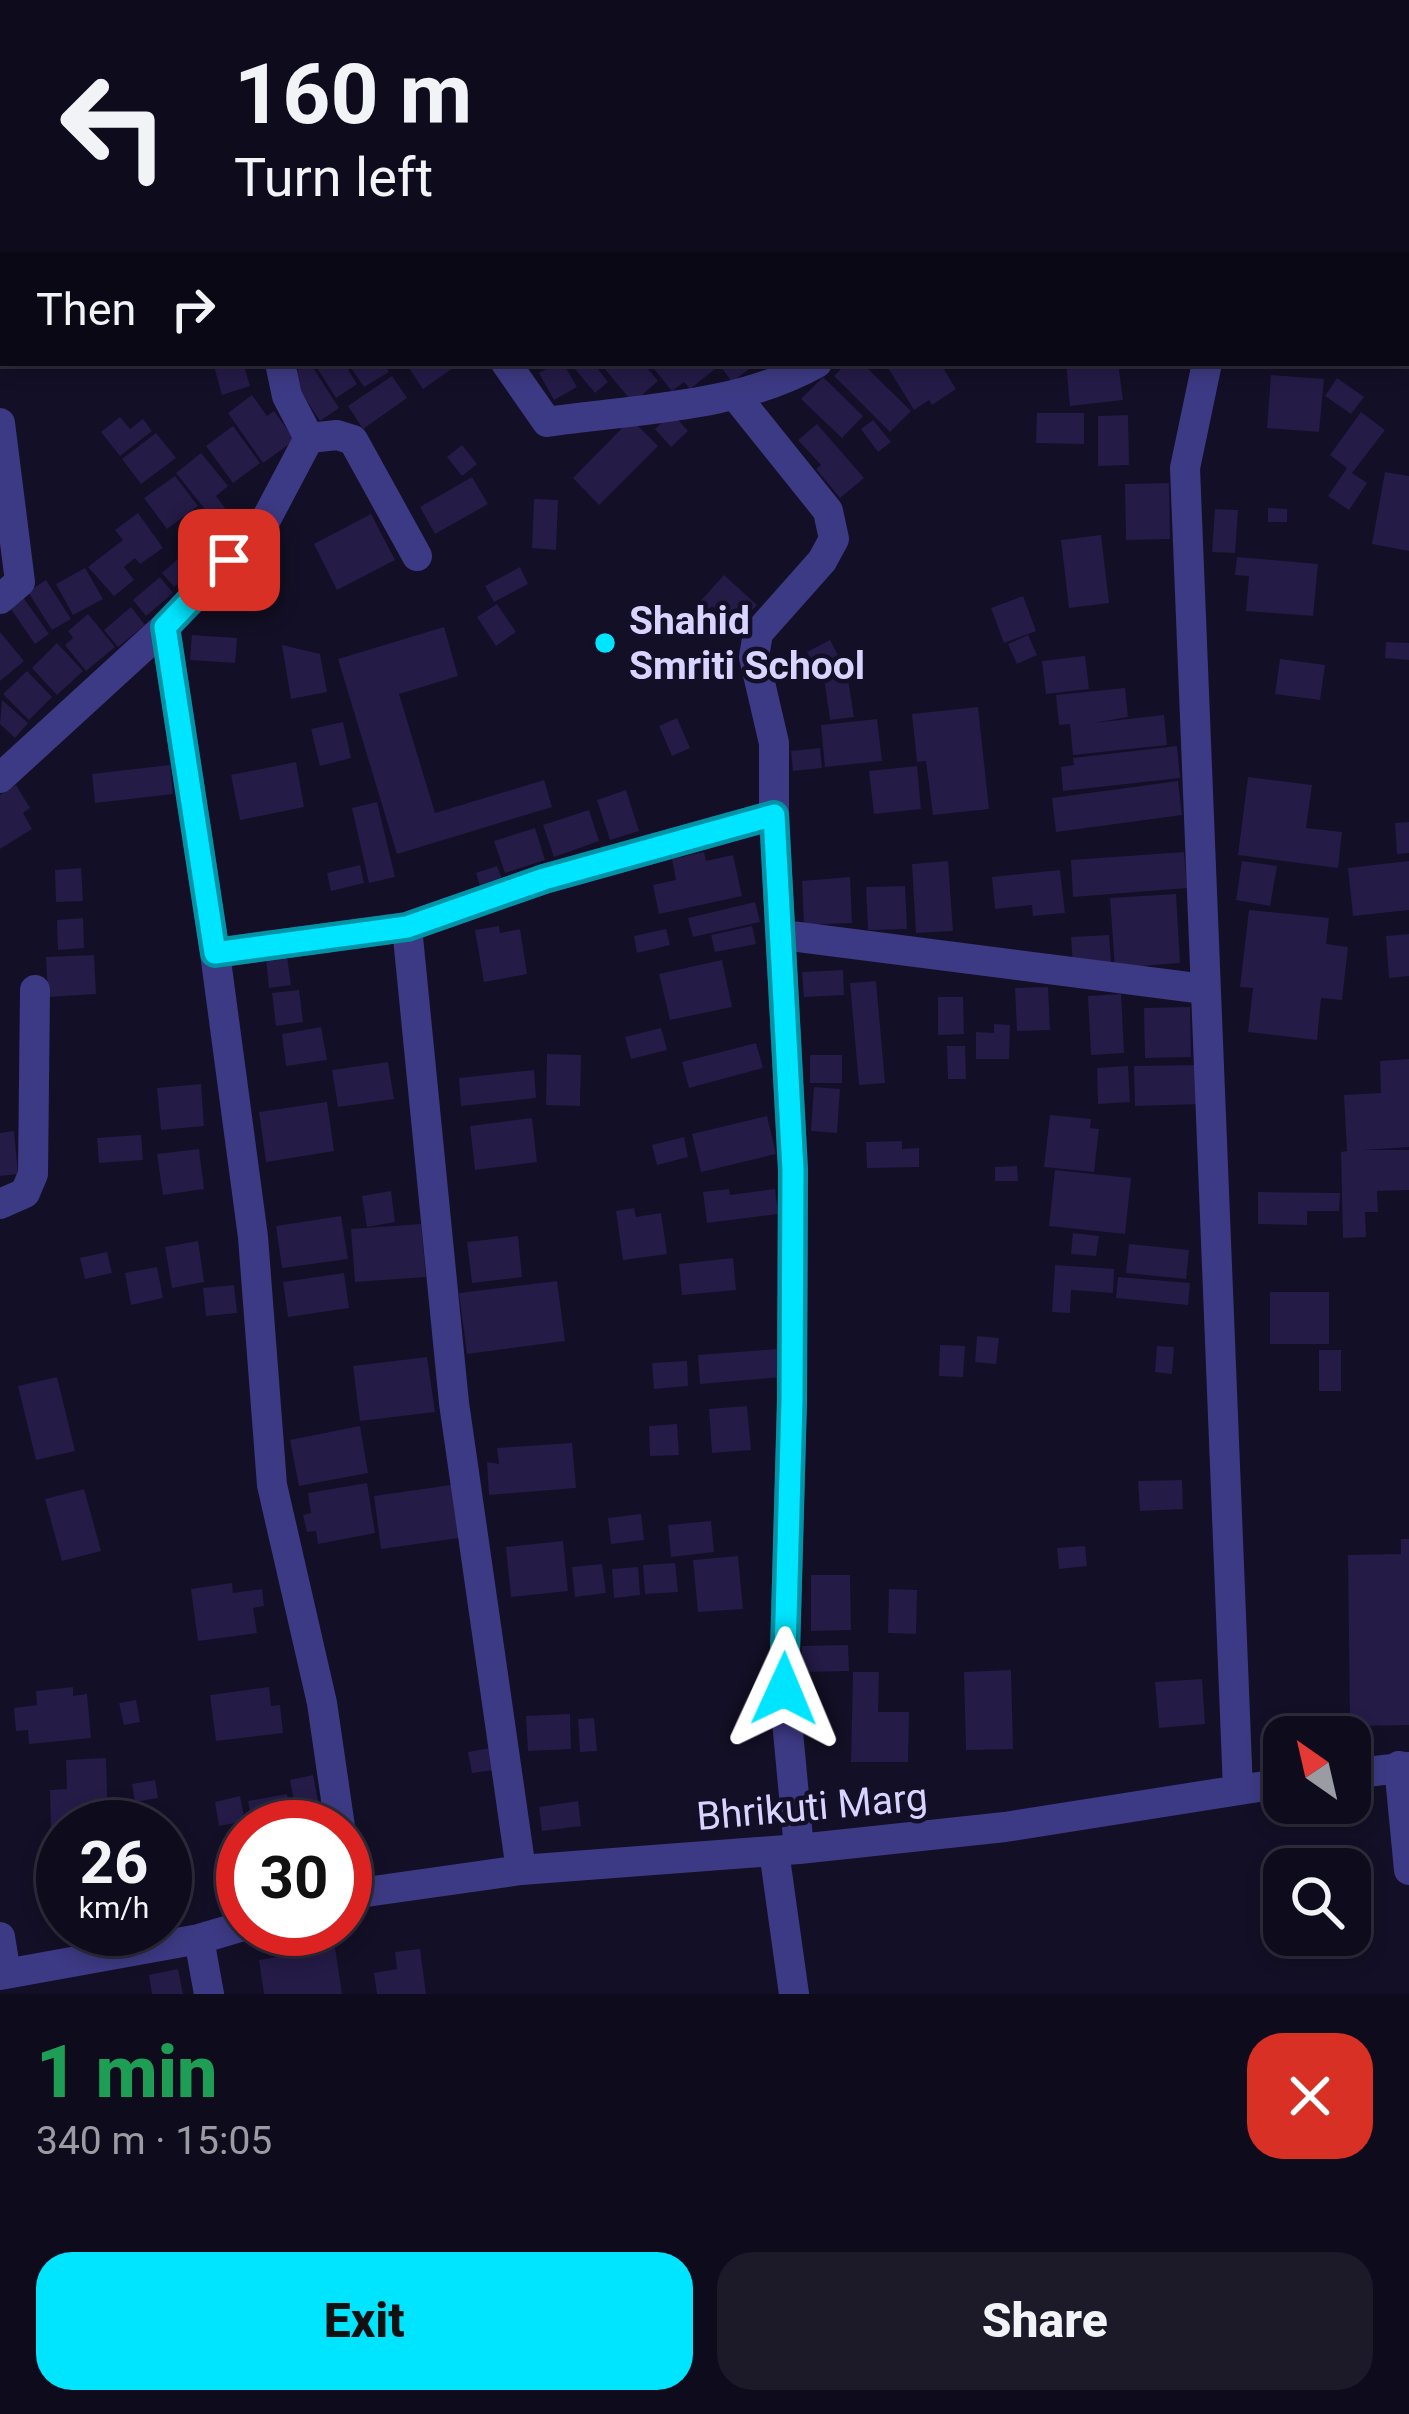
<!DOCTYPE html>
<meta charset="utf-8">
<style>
body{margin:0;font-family:Roboto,sans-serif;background:#1c1929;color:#f1f3f6;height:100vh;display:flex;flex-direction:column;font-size:45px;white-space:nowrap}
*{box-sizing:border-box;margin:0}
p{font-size:39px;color:#9b9ba3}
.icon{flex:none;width:66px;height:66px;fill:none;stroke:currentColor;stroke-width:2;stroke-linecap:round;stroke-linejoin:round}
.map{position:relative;height:1994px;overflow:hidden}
.panel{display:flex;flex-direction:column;background:#0e0b1c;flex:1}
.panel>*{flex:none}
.hud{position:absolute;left:0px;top:0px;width:1410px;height:366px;box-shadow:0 6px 18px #0003,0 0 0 3px #2e2b3b;background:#0e0b1c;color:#f1f3f6;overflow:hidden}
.needle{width:78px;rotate:326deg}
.tools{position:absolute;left:1263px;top:1716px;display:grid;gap:24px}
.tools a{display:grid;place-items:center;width:108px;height:108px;border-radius:24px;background:#0e0b1c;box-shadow:0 6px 18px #0003,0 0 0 3px #2e2b3b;font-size:60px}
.speed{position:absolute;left:36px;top:1800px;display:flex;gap:24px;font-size:60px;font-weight:700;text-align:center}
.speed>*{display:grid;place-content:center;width:156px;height:156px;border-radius:50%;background:#0e0b1c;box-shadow:0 6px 18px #0003,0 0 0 3px #2e2b3b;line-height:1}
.speed small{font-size:30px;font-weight:400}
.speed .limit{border:18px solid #d22;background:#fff;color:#111}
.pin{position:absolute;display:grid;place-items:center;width:102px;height:102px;color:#fff;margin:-51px;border-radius:24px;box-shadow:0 6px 18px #0006}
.me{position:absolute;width:132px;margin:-66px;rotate:1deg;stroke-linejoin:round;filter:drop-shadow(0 0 9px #0008)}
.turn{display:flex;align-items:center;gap:42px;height:252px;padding:0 36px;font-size:54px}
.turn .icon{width:156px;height:156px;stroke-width:2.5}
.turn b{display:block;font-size:84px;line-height:102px}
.then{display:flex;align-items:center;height:114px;padding:0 36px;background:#0003;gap:24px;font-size:45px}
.round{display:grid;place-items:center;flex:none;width:126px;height:126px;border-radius:36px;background:#1c1929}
.head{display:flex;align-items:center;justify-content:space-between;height:204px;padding:0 36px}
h1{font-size:72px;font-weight:800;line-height:90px;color:#1e9e55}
.action{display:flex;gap:24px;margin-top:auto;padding:24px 36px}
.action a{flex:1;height:138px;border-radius:36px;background:#00e5ff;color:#111;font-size:48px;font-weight:800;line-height:138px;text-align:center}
.action a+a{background:#1c1929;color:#f1f3f6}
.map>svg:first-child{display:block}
</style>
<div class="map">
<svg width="1409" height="1994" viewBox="0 0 1409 1994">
<rect width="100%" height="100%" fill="#130f26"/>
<path fill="#241b47" d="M 213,363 L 243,363 L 250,386 L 222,395 Z
M 310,363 L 339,408 L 320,421 L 290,375 Z
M 314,363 L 344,363 L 357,384 L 336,398 Z
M 348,363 L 383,363 L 389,372 L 364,387 Z
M 416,363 L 460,363 L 423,389 L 409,368 Z
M 557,363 L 563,363 L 577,387 L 554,400 L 539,373 Z
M 570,363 L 593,363 L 608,382 L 595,393 Z
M 600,363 L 643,363 L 658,381 L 633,403 Z
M 649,363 L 710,363 L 715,369 L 690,389 L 684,382 L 672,391 Z
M 718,363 L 757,363 L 732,382 Z
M 847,363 L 862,363 L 911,411 L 890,432 L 834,376 Z
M 885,363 L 940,363 L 956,389 L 932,405 L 929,400 L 914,410 Z
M 1066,363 L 1118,363 L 1123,400 L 1070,406 Z
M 1271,375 L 1324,379 L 1319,432 L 1267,428 Z
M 392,376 L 407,398 L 363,429 L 348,406 Z
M 823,377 L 863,416 L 842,438 L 801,399 Z
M 1337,378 L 1364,397 L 1351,414 L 1325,396 Z
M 252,395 L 267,416 L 274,411 L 295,440 L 263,463 L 228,413 Z
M 1361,412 L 1385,430 L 1352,473 L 1367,483 L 1349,510 L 1328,496 L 1347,468 L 1330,455 Z
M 672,413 L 688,431 L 671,447 L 655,429 Z
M 1037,413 L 1084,413 L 1084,444 L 1036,443 Z
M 1128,415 L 1129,465 L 1098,466 L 1098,416 Z
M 120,417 L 130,429 L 143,419 L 152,431 L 120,456 L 101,432 Z
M 631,419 L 658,446 L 599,505 L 573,478 Z
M 873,420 L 891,442 L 878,452 L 861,429 Z
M 817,424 L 864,478 L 840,498 L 816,469 L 821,465 L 798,440 Z
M 233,426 L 260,463 L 233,483 L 206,446 Z
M 156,433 L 176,458 L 141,484 L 122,459 Z
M 462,445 L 477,464 L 462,476 L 447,457 Z
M 201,453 L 228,486 L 216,496 L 225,508 L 212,518 L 176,473 Z
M 1385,472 L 1409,476 L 1409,551 L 1372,544 Z
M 175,476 L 198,506 L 167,529 L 144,498 Z
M 472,477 L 488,504 L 435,534 L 420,507 Z
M 1169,483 L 1170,539 L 1126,540 L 1125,484 Z
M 534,499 L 558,500 L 556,550 L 532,548 Z
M 1268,508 L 1287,509 L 1287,522 L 1268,522 Z
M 1215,509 L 1238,510 L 1235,553 L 1212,552 Z
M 138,513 L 163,548 L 140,564 L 135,558 L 124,567 L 134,580 L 114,596 L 88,567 L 123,540 L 115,530 Z
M 371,514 L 395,560 L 337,590 L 314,544 Z
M 224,518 L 238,535 L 221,549 L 207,531 Z
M 204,535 L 220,555 L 207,567 L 189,547 Z
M 1101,535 L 1109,603 L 1069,608 L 1061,540 Z
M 186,552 L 198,567 L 174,587 L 162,573 Z
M 1237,557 L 1318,564 L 1313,616 L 1246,611 L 1249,576 L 1235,575 Z
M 520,567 L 528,584 L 494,602 L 485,586 Z
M 85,568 L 103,599 L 73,615 L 56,584 Z
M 724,575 L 757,605 L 736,628 L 712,606 L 705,613 L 696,606 Z
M 160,577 L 173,593 L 146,616 L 133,600 Z
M 46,580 L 71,619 L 52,630 L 28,592 Z
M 20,593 L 49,634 L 35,644 L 6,602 Z
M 1023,596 L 1036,631 L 1004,643 L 991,608 Z
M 497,604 L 516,632 L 496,646 L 477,617 Z
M 131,607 L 145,625 L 118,647 L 104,630 Z
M 88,614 L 115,647 L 86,671 L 65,645 L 73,638 L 68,631 Z
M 444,627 L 458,676 L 399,694 L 435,813 L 544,780 L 552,807 L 397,854 L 338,659 Z
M 0,632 L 24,661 L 0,681 Z
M 192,635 L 237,638 L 235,663 L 190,660 Z
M 1028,635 L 1037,655 L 1017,664 L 1008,644 Z
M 830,640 L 839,657 L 816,669 L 807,652 Z
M 1386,642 L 1409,643 L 1409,660 L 1385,658 Z
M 57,643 L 83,671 L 57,695 L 32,668 Z
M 282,645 L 320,654 L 327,692 L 291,699 Z
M 1085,656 L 1089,689 L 1046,694 L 1042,661 Z
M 1280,659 L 1325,665 L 1320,700 L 1275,694 Z
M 846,667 L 854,717 L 830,720 L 823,670 Z
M 27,671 L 52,697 L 29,720 L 3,694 Z
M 1125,688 L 1128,717 L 1093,723 L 1164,715 L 1167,745 L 1073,755 L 1070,724 L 1059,725 L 1056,695 Z
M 2,700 L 28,723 L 15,738 L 0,724 Z
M 978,707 L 989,809 L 933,815 L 926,761 L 917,762 L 912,714 Z
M 677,718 L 690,748 L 672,756 L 659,726 Z
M 877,719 L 882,761 L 825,767 L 821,725 Z
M 343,722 L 351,758 L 320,766 L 311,729 Z
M 1177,746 L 1180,778 L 1063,791 L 1061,767 L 1074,765 L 1073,758 Z
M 820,748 L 822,768 L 793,771 L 791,751 Z
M 296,762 L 304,807 L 240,820 L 231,775 Z
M 170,765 L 173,794 L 95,803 L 92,774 Z
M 917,766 L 921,809 L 874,814 L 869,771 Z
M 1248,777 L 1312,785 L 1306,828 L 1342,832 L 1338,868 L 1238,855 Z
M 1178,781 L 1182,815 L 1056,832 L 1052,798 Z
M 16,785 L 30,808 L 23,813 L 32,829 L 0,849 L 0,795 Z
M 626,790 L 639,831 L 610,840 L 597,800 Z
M 377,802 L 395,877 L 369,883 L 352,808 Z
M 589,810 L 599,841 L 554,857 L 543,825 Z
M 1409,822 L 1409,853 L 1397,854 L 1395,823 Z
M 535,828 L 545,860 L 505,873 L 494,841 Z
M 704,852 L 706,861 L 733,855 L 742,896 L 659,914 L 653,885 L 676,880 L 672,859 Z
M 1184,852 L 1187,888 L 1073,897 L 1071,860 Z
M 948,861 L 953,931 L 916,933 L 912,864 Z
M 1242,861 L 1277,866 L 1270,906 L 1236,900 Z
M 1409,861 L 1409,910 L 1353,916 L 1348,868 Z
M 360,865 L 364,883 L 331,891 L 327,873 Z
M 497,866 L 502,879 L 480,886 L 476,873 Z
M 81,868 L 83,901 L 56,902 L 55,870 Z
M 1060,870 L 1065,913 L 1033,916 L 1032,905 L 995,909 L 992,877 Z
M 850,877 L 852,923 L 804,925 L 802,881 Z
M 905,886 L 907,929 L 868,930 L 866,887 Z
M 1176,894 L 1180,963 L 1115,968 L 1110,898 Z
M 755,902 L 760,922 L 693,937 L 688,918 Z
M 1249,910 L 1329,918 L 1326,944 L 1348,947 L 1342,1000 L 1321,998 L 1317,1040 L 1248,1032 L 1253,988 L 1240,987 Z
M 83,918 L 84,948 L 58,950 L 57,920 Z
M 499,926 L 500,933 L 520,929 L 527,974 L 484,982 L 475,930 Z
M 752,926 L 756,944 L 715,952 L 711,935 Z
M 666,929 L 670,945 L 637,953 L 634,936 Z
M 1409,934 L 1409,976 L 1389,978 L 1386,936 Z
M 1109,935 L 1111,962 L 1073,965 L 1071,937 Z
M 94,955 L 96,994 L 48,997 L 46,957 Z
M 287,957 L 291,985 L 269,988 L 266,959 Z
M 722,960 L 732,1007 L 670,1020 L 659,974 Z
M 843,970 L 844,995 L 804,997 L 802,972 Z
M 876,981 L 885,1083 L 859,1085 L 850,983 Z
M 1048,987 L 1050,1030 L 1017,1031 L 1015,988 Z
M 299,990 L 303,1022 L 276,1026 L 272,993 Z
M 1121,994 L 1124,1053 L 1091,1055 L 1088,996 Z
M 938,997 L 963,997 L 964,1034 L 938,1035 Z
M 1190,1007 L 1191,1057 L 1145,1058 L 1144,1008 Z
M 994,1024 L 1010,1025 L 1009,1059 L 976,1059 L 976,1032 L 994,1033 Z
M 321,1027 L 327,1060 L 286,1066 L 282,1034 Z
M 661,1028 L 667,1050 L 631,1059 L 625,1037 Z
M 756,1043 L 763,1068 L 689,1088 L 682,1062 Z
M 947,1046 L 965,1046 L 966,1079 L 948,1079 Z
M 547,1054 L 581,1055 L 580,1106 L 546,1105 Z
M 810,1055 L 842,1055 L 842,1083 L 810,1083 Z
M 1409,1059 L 1409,1147 L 1363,1150 L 1409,1150 L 1409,1190 L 1377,1191 L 1378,1212 L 1365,1212 L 1366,1237 L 1343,1238 L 1341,1152 L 1347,1151 L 1344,1095 L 1381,1093 L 1380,1061 Z
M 388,1062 L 394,1099 L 338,1107 L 332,1070 Z
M 1201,1065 L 1202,1104 L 1135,1106 L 1134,1066 Z
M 1128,1066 L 1130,1102 L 1098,1104 L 1097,1068 Z
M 534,1070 L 536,1098 L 461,1106 L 459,1078 Z
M 201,1084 L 204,1126 L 161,1130 L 157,1088 Z
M 814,1087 L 840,1089 L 837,1133 L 811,1131 Z
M 327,1102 L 334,1151 L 266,1162 L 259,1112 Z
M 1050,1115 L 1091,1119 L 1090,1128 L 1099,1129 L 1094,1172 L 1044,1167 Z
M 767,1116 L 776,1154 L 701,1172 L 692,1134 Z
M 532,1118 L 537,1162 L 475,1170 L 470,1126 Z
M 14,1131 L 18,1174 L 0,1176 L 0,1133 Z
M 141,1135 L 143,1160 L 99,1163 L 97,1138 Z
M 684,1137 L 688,1157 L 657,1165 L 652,1145 Z
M 902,1141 L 902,1149 L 919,1148 L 919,1167 L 867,1168 L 866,1142 Z
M 199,1149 L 204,1189 L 163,1195 L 157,1154 Z
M 1017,1166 L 1018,1181 L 995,1181 L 995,1167 Z
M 1055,1170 L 1131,1178 L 1125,1234 L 1049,1226 Z
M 729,1189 L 730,1195 L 775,1189 L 778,1214 L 707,1223 L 703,1192 Z
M 391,1191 L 395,1222 L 367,1227 L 362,1196 Z
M 1258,1192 L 1340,1193 L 1339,1211 L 1307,1211 L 1307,1225 L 1258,1224 Z
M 634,1208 L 636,1217 L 661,1213 L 667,1254 L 623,1260 L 616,1211 Z
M 341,1216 L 348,1259 L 282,1268 L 276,1226 Z
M 421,1224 L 426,1277 L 355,1282 L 351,1229 Z
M 1073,1233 L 1099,1236 L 1096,1256 L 1071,1254 Z
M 518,1236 L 522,1277 L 472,1283 L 467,1242 Z
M 198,1241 L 204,1282 L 172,1288 L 165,1247 Z
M 1129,1244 L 1189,1250 L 1186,1279 L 1126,1273 Z
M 107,1252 L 112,1273 L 85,1279 L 80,1258 Z
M 733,1258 L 736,1290 L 682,1295 L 679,1264 Z
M 1055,1265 L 1114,1269 L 1113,1293 L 1071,1290 L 1070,1313 L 1052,1312 Z
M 157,1267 L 163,1298 L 131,1305 L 125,1273 Z
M 344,1273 L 349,1308 L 288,1317 L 283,1282 Z
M 1118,1277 L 1190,1283 L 1188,1305 L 1116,1298 Z
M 557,1281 L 565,1341 L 467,1354 L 459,1293 Z
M 234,1285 L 237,1313 L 206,1316 L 203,1288 Z
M 1270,1292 L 1329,1292 L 1329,1344 L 1270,1344 Z
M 977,1336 L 999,1338 L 996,1364 L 975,1362 Z
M 940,1345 L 965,1346 L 963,1377 L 939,1376 Z
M 1157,1346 L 1174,1347 L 1172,1374 L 1155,1372 Z
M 778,1349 L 781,1377 L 700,1384 L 698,1355 Z
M 1319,1350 L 1341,1350 L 1341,1391 L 1319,1391 Z
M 427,1357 L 435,1412 L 360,1421 L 353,1366 Z
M 687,1361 L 688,1386 L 654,1389 L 652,1363 Z
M 57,1377 L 75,1451 L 36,1460 L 18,1386 Z
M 747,1406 L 751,1450 L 712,1453 L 709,1409 Z
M 677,1424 L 679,1455 L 650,1456 L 649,1426 Z
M 360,1426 L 368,1473 L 299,1486 L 290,1440 Z
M 572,1443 L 576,1488 L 489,1495 L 487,1462 L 499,1464 L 497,1448 Z
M 1182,1480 L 1183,1509 L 1140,1511 L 1138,1481 Z
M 367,1483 L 375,1533 L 318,1544 L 316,1531 L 307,1532 L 303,1515 L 311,1513 L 308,1493 Z
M 451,1485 L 459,1538 L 381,1549 L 374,1496 Z
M 84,1489 L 101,1551 L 62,1561 L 45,1499 Z
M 641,1514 L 644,1540 L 611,1544 L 608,1518 Z
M 711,1521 L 714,1552 L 671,1557 L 668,1525 Z
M 1401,1539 L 1409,1539 L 1409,1725 L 1350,1726 L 1348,1555 L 1401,1554 Z
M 563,1541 L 568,1591 L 511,1597 L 506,1547 Z
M 1085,1546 L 1087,1566 L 1059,1569 L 1057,1548 Z
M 738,1556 L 743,1609 L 698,1612 L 693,1560 Z
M 675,1563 L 678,1592 L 645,1594 L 643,1565 Z
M 602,1564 L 606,1593 L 575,1597 L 572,1567 Z
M 638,1567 L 640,1595 L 614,1598 L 612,1569 Z
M 811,1575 L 850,1575 L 851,1630 L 811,1631 Z
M 232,1583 L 233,1593 L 262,1589 L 264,1606 L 253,1608 L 257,1633 L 198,1641 L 191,1589 Z
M 889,1589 L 917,1590 L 916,1634 L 888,1633 Z
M 848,1645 L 849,1671 L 802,1672 L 802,1646 Z
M 1011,1670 L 1013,1749 L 966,1750 L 964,1672 Z
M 853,1672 L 879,1672 L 878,1712 L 909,1712 L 908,1762 L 851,1762 Z
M 1202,1679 L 1205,1724 L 1159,1728 L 1155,1682 Z
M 73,1687 L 73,1696 L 87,1694 L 91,1738 L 29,1744 L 28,1730 L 16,1731 L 14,1708 L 37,1705 L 36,1691 Z
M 269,1687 L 271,1706 L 280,1705 L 283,1733 L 216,1741 L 210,1695 Z
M 136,1700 L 140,1722 L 124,1725 L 119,1703 Z
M 570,1714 L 571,1749 L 528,1751 L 526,1716 Z
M 594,1718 L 597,1751 L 580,1752 L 578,1719 Z
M 496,1747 L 500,1769 L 472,1773 L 468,1752 Z
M 106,1758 L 108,1827 L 51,1830 L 50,1790 L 67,1789 L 66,1760 Z
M 313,1775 L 323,1827 L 299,1827 L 290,1780 Z
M 155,1780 L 158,1798 L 135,1802 L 132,1784 Z
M 287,1794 L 294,1827 L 253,1827 L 248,1801 Z
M 240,1796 L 245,1821 L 219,1826 L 215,1802 Z
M 578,1801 L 581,1826 L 542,1831 L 539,1807 Z
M 335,1948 L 342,1994 L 264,1994 L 259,1960 Z
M 420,1949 L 426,1994 L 377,1994 L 374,1973 L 397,1969 L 395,1952 Z
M 178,1969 L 183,1994 L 152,1994 L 149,1975 Z"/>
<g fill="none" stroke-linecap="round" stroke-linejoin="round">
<path stroke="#3d3a85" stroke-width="18" d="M 960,3 L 964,0"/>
<path stroke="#3d3a85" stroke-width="30" d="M 242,0 L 242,3
M 1124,3 L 1129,0
M 506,363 L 547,422 C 636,409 737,408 817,363
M 1207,363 L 1185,468 L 1238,1790
M 735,395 L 828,511 L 834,539 L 822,561 L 758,633 L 754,657 L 774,743 L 774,815 L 793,1170 L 792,1401 L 784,1689 L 799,1849
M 0,423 L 20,582 L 0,599
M 309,438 L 337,435 L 353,440 L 417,556
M 165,627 L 215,953 L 253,1237 L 272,1485 L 322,1703 L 340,1827
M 0,778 L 165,627 L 262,527 L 309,438 L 287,396 L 280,363
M 407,927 L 454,1403 L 521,1870
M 783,935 L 1204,989
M 215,953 L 407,927 L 544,879 L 774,815
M 0,1204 L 25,1193 L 33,1174 L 35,990
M 1399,1766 L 1409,1870
M 1350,1774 L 1409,1767
M 774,1851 L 794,1994
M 345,1861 L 350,1894
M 345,1895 L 521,1870 L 799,1849 L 1005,1827 L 1284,1783
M 0,1937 L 6,1974
M 199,1939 L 209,1994
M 0,1975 L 199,1939 L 243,1926"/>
<path stroke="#c25bff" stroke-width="30" d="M 1062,0 L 1065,3
M 1407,352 L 1409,354"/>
</g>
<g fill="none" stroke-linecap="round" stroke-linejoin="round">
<defs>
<path id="route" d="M 229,560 L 165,627 L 215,953 L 407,927 L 544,879 L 774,815 L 793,1170 L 792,1401 L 784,1689"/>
</defs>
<use href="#route" stroke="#0095a6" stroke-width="30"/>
<use href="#route" stroke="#00e5ff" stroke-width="21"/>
</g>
<circle fill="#00e5ff" stroke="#130f26" stroke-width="4.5" cx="605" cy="643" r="12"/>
<g text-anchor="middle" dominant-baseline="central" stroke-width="9" stroke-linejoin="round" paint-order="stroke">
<g font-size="39" font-weight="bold" fill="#d9d4ff" stroke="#130f26" text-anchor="start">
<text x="629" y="621">Shahid<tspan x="629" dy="45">Smriti School</tspan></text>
</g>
<g font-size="39" fill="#d9d4ff" stroke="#130f26">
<text transform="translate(812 1807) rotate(-5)">Bhrikuti Marg</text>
</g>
</g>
</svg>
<div class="tools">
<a><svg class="needle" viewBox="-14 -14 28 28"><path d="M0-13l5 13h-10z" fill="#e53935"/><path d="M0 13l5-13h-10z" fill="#9b9ba3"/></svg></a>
<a><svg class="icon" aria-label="search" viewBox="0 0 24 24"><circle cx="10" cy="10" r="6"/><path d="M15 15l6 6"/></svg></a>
</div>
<div class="speed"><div>26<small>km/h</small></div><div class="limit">30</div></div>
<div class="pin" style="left:229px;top:560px;background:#d93025"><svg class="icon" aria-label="arrive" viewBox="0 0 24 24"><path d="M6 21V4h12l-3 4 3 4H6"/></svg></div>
<svg class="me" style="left:784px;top:1689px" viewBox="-20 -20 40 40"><path d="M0-17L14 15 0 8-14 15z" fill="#00e5ff" stroke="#fff" stroke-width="4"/></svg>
<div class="hud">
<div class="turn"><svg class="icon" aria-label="left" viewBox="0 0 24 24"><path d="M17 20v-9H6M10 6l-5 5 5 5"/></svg><div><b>160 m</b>Turn left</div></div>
<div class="then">Then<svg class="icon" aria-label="right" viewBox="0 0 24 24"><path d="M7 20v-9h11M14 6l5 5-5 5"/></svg></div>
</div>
</div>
<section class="panel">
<div class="head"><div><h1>1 min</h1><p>340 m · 15:05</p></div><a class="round" style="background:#d93025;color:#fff"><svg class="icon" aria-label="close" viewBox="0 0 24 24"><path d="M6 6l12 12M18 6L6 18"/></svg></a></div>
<div class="action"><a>Exit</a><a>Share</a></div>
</section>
